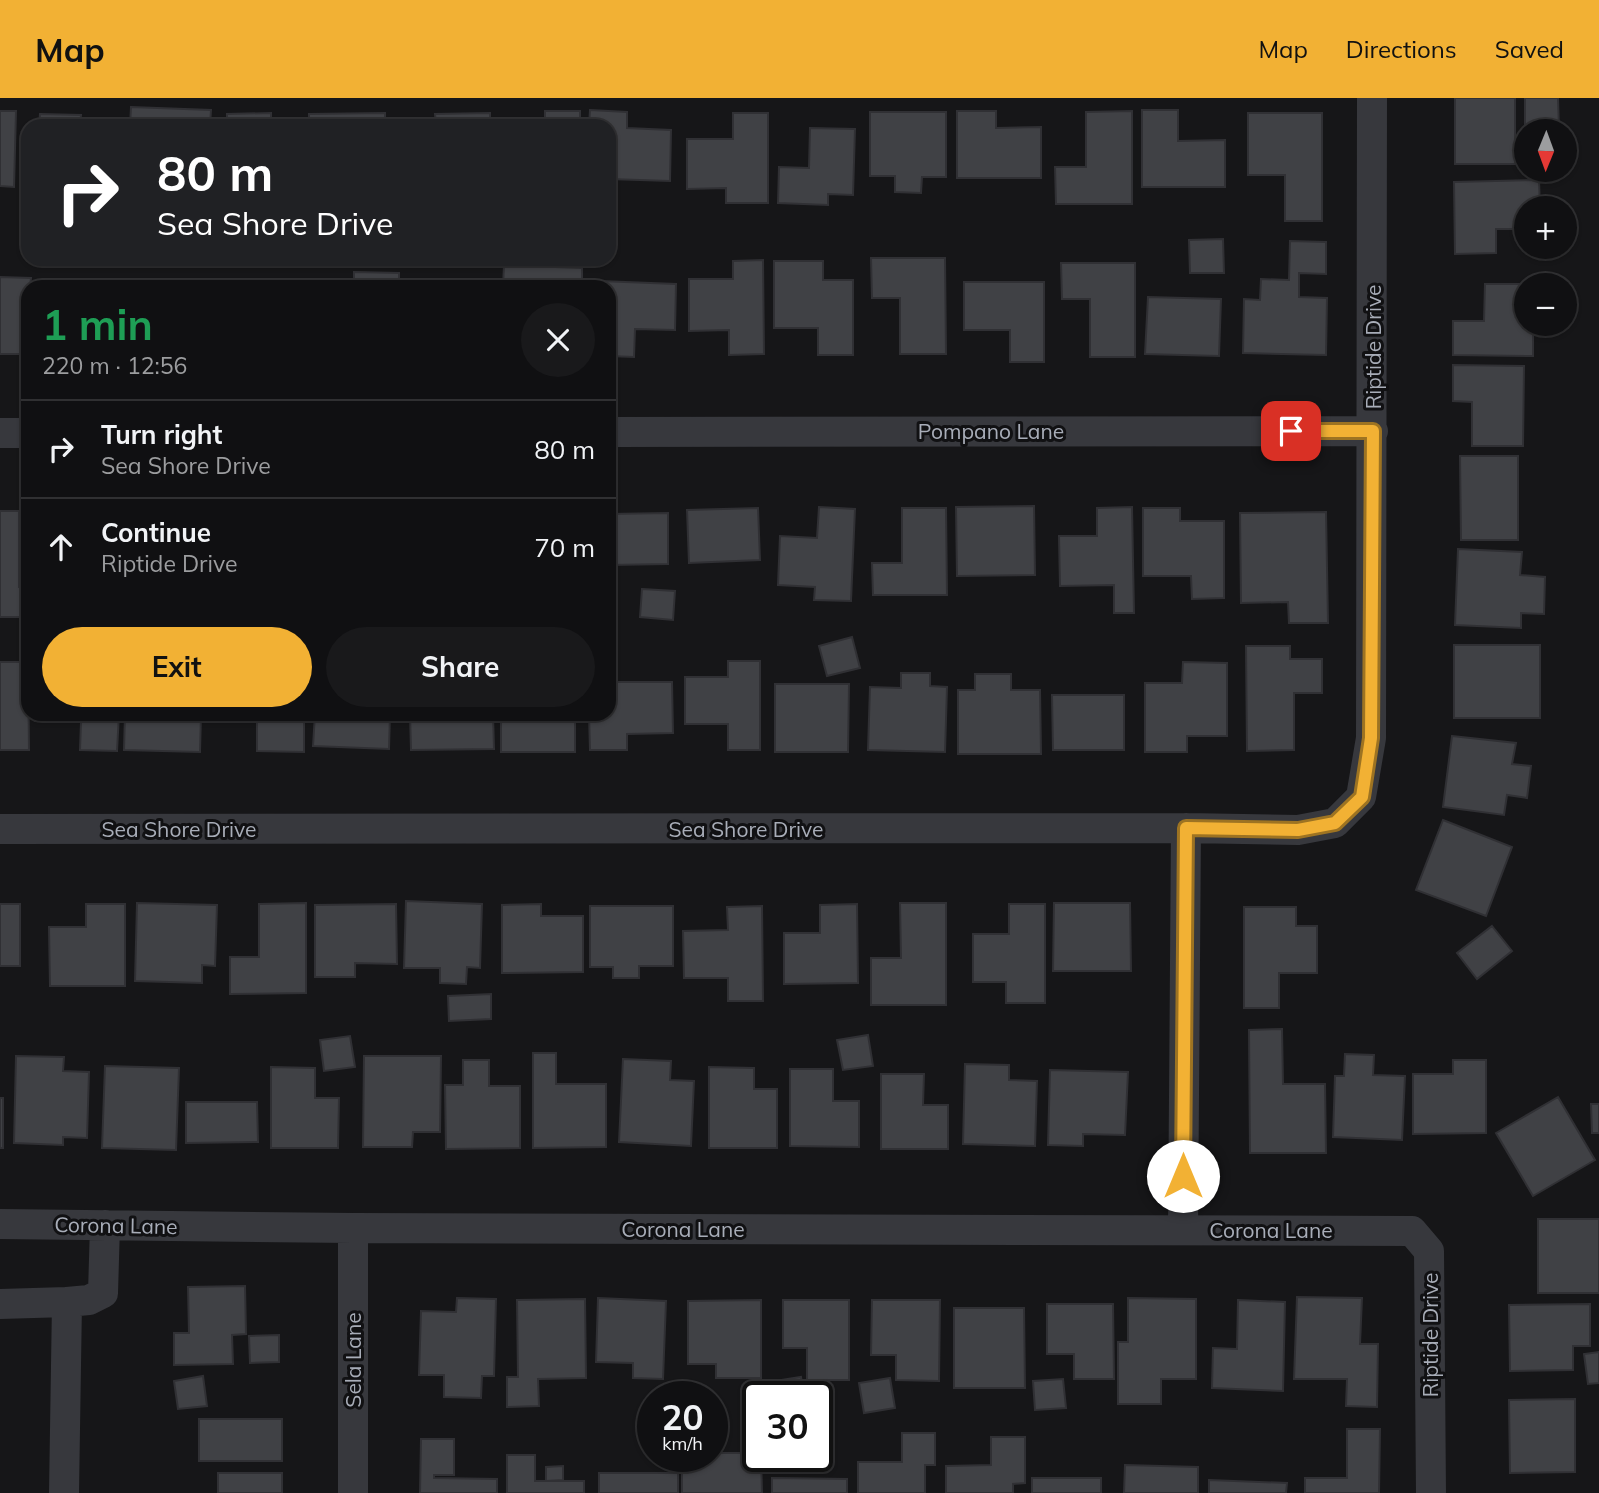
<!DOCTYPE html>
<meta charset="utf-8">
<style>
body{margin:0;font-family:Mulish,sans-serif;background:#19191b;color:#f1f3f6;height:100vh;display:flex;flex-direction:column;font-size:26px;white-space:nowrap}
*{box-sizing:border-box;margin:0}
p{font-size:23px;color:#9c9d9f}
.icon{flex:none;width:38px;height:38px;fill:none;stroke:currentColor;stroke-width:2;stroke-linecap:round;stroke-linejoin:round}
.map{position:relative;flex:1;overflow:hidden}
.sheet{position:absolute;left:21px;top:182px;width:595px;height:441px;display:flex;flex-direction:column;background:#101012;border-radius:21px;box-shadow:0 2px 5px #0004,0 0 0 2px #303032}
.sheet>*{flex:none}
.banner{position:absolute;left:21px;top:21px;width:595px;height:147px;border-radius:21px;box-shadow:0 2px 5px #0004,0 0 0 2px #303032;background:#202124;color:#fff;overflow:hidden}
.needle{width:46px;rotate:181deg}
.fabs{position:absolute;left:1514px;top:21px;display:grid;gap:14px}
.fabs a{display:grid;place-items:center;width:63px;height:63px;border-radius:50%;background:#101012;box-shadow:0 2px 5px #0004,0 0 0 2px #303032;font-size:35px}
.speed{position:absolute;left:637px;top:1283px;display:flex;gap:14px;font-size:35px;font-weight:700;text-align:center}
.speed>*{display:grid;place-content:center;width:91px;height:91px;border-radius:50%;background:#101012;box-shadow:0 2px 5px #0004,0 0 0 2px #303032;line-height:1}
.speed small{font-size:18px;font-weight:400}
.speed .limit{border:4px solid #111;border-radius:10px;background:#fff;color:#111}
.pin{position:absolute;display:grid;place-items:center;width:60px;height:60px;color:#fff;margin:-30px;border-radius:14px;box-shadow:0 4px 10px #0006}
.me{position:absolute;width:77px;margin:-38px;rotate:0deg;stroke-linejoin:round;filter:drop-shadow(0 0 5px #0008)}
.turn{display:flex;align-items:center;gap:24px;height:147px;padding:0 21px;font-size:32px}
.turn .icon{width:91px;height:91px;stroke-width:2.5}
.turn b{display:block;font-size:49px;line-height:60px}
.round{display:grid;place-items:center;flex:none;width:74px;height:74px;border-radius:37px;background:#19191b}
.headline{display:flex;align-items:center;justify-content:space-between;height:119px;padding:0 21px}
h1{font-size:42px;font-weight:700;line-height:52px;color:#1e9e55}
.action{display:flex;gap:14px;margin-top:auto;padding:14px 21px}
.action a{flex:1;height:80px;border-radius:42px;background:#f2b134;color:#111;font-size:28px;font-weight:700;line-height:80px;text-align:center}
.action a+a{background:#19191b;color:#f1f3f6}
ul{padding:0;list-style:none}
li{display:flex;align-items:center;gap:21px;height:98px;padding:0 21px;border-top:2px solid #303032}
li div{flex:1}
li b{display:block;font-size:26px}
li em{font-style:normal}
header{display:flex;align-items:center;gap:42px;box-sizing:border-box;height:98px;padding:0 35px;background:#f2b134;color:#111}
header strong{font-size:33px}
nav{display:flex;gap:38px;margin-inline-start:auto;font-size:24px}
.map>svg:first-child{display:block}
</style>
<header>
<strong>Map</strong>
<nav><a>Map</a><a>Directions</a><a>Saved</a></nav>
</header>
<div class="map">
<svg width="1599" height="1395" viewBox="0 0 1599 1395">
<rect width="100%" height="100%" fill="#161618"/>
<path fill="#404145" stroke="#303034" stroke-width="2" d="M 1455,0 L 1515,0 L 1515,66 L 1455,66 Z
M 1525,0 L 1558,0 L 1559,31 L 1525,31 Z
M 131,9 L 211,12 L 210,28 L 130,28 Z
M 590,12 L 627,14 L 627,30 L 671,32 L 670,83 L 609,81 L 609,28 L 589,28 Z
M 1142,12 L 1178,12 L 1178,43 L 1225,42 L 1225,89 L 1142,89 Z
M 0,13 L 16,13 L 14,89 L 0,88 Z
M 545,13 L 580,13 L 580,28 L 545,28 Z
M 957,13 L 996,13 L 996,30 L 1041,29 L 1041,80 L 957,80 Z
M 1132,13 L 1132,106 L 1056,106 L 1055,69 L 1086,69 L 1086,14 Z
M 870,14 L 946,14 L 946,79 L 922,79 L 921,95 L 895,94 L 895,78 L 870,78 Z
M 271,15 L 271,28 L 227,28 L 227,16 Z
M 385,15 L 385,28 L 309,28 L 309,16 Z
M 490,15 L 490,28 L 436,28 L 435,16 Z
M 733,15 L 768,15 L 768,105 L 726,105 L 726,90 L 687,91 L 687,41 L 733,41 Z
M 1248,15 L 1322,15 L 1322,123 L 1285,123 L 1285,77 L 1248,77 Z
M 40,16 L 81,17 L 80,28 L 39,28 Z
M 810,30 L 855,31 L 853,97 L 828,96 L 828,107 L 778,105 L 779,69 L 809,70 Z
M 1539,82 L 1540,110 L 1526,110 L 1526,131 L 1496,131 L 1496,155 L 1455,156 L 1454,84 Z
M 1223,141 L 1224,175 L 1190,175 L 1189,142 Z
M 1290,143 L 1326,144 L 1326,176 L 1299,175 L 1299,199 L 1327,200 L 1326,257 L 1243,255 L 1244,201 L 1260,202 L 1261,181 L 1289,182 Z
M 871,160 L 945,160 L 946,256 L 900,256 L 900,200 L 872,200 Z
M 763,162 L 764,256 L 729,257 L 729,232 L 689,233 L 689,181 L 733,181 L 733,163 Z
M 774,163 L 823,163 L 823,182 L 853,182 L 853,257 L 818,257 L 818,230 L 774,230 Z
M 1061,165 L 1135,165 L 1135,259 L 1090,259 L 1090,201 L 1062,201 Z
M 504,167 L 582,170 L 582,189 L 503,189 Z
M 354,174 L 399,175 L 399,189 L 320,189 L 320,186 L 354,187 Z
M 0,179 L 31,180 L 30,189 L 28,189 L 28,256 L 0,256 Z
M 600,183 L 676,186 L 675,232 L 635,231 L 634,259 L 609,258 L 609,189 L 600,189 Z
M 964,184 L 1044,184 L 1044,264 L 1010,264 L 1010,232 L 964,232 Z
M 1485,186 L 1533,186 L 1526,187 L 1526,226 L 1533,226 L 1533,258 L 1453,257 L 1453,223 L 1484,223 Z
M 405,188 L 482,188 L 482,189 L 405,189 Z
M 1148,199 L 1221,201 L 1219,258 L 1145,256 Z
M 1453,267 L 1524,268 L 1523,348 L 1472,348 L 1472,304 L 1453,303 Z
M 1460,358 L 1518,358 L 1518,442 L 1461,442 Z
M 1034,408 L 1035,477 L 957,478 L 956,409 Z
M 819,409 L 855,411 L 851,503 L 814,502 L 815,489 L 778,487 L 780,438 L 817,440 Z
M 1132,409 L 1134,515 L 1114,515 L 1114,487 L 1060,488 L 1059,438 L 1097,438 L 1097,410 Z
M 758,410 L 760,462 L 689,465 L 687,412 Z
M 902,410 L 946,410 L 947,497 L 873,497 L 872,465 L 902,465 Z
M 1143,410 L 1180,410 L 1180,423 L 1224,423 L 1224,500 L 1192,501 L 1191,478 L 1143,478 Z
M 0,413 L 19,413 L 19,489 L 27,489 L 27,519 L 0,519 Z
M 1326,414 L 1328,525 L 1289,525 L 1288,504 L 1241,505 L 1240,415 Z
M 668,415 L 668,466 L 609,467 L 609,416 Z
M 1458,451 L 1522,454 L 1520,477 L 1545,479 L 1544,516 L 1521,515 L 1521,530 L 1455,527 Z
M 642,491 L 675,493 L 673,522 L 640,519 Z
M 852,539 L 860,570 L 827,578 L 819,548 Z
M 1454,547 L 1540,547 L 1540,620 L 1454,620 Z
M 1246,548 L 1290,548 L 1290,561 L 1322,561 L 1322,595 L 1294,595 L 1294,652 L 1247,653 Z
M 728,563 L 760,563 L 760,652 L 728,652 L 728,626 L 685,626 L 685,579 L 728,579 Z
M 0,564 L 28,564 L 29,652 L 0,652 Z
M 1183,564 L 1227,565 L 1227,638 L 1187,638 L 1187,654 L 1145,654 L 1145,585 L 1182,585 Z
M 901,575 L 930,575 L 930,588 L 947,589 L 945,654 L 868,652 L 870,589 L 901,590 Z
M 975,576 L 1011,576 L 1011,592 L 1040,592 L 1041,656 L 958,656 L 958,592 L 975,592 Z
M 609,584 L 672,584 L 673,635 L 627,636 L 627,652 L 590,652 L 589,616 L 609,616 Z
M 775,586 L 849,586 L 848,654 L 775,654 Z
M 1052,597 L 1124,597 L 1124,652 L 1053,652 Z
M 36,616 L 119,616 L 117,653 L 80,652 L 81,624 L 35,623 Z
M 125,616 L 201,616 L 200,654 L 124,652 Z
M 257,616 L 304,616 L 304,654 L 257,653 Z
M 315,616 L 390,616 L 389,651 L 313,648 Z
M 410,616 L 493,616 L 494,651 L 411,652 Z
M 501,616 L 575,616 L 575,654 L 501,654 Z
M 1452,638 L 1516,645 L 1512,666 L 1531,668 L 1527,700 L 1507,697 L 1504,717 L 1443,709 Z
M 1443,722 L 1512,749 L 1486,818 L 1416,792 Z
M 406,803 L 482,806 L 480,870 L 467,869 L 466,886 L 440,885 L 440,870 L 404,870 Z
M 137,805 L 217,807 L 215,868 L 202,867 L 202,885 L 135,883 Z
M 306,805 L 306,895 L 230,896 L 230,859 L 259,859 L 259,806 Z
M 900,805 L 946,805 L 946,907 L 871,907 L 871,860 L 901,860 Z
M 1054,805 L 1130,805 L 1131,873 L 1053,873 Z
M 0,806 L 20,806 L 20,868 L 0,868 Z
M 86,806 L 125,806 L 125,888 L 50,888 L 49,829 L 86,829 Z
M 396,806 L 397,866 L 355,865 L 355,879 L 315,879 L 315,807 Z
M 541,806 L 541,818 L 583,818 L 583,874 L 502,875 L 502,807 Z
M 857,806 L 858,885 L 784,886 L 784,835 L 820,835 L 820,807 Z
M 1009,806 L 1045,806 L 1045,905 L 1006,905 L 1006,884 L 973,884 L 973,836 L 1009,836 Z
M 590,808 L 673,808 L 673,868 L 639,868 L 639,880 L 613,880 L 613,869 L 590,869 Z
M 762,808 L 763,903 L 728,903 L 728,880 L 684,880 L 683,833 L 728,832 L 727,809 Z
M 1244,809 L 1296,809 L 1296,828 L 1317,828 L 1317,875 L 1279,875 L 1279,910 L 1244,910 Z
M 1492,828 L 1512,853 L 1477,881 L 1457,855 Z
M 491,896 L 491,921 L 449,923 L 448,898 Z
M 1282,931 L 1283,986 L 1325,986 L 1326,1055 L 1250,1055 L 1249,932 Z
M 868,937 L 873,968 L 843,972 L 837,942 Z
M 350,938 L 355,969 L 324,973 L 320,942 Z
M 533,955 L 556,955 L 556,986 L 606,986 L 606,1049 L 533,1050 Z
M 1345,956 L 1374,957 L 1373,977 L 1405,978 L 1402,1042 L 1333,1039 L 1335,978 L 1344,978 Z
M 16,958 L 64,959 L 63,973 L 89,974 L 87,1040 L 63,1039 L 63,1047 L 14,1045 Z
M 364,958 L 441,958 L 440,1034 L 413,1034 L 412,1049 L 363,1049 Z
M 623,961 L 671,963 L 670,982 L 694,983 L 691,1048 L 619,1044 Z
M 463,962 L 489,962 L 489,988 L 520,988 L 520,1050 L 446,1051 L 445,987 L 463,987 Z
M 1453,962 L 1486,962 L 1486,1035 L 1413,1036 L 1413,976 L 1453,976 Z
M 965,966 L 1009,967 L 1009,982 L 1037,983 L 1035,1048 L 963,1046 Z
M 105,968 L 179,970 L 176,1052 L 102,1050 Z
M 271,969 L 315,970 L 315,1000 L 339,1000 L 338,1050 L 271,1050 Z
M 709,969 L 754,970 L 754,991 L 777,991 L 777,1050 L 709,1050 Z
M 790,971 L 833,971 L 833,1003 L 859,1003 L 859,1049 L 790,1048 Z
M 1050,972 L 1128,974 L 1125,1037 L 1083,1036 L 1083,1048 L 1048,1047 Z
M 881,976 L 924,976 L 923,1007 L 948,1007 L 948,1051 L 881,1051 Z
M 1558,999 L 1595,1062 L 1533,1098 L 1496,1035 Z
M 0,1000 L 3,1000 L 3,1050 L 0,1050 Z
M 186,1004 L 257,1004 L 258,1044 L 186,1045 Z
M 1591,1006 L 1599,1006 L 1599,1035 L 1592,1035 Z
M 1538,1121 L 1599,1121 L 1599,1195 L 1538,1195 Z
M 245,1188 L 246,1236 L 232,1237 L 233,1266 L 174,1267 L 174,1235 L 189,1235 L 188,1189 Z
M 1297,1199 L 1362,1200 L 1360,1246 L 1378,1246 L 1377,1309 L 1346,1308 L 1347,1281 L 1294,1281 Z
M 457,1200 L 496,1201 L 494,1278 L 482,1278 L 481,1300 L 444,1299 L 444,1277 L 419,1277 L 421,1213 L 456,1214 Z
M 598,1200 L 666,1203 L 663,1281 L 633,1280 L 633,1265 L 596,1264 Z
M 1128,1200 L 1196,1201 L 1196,1281 L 1161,1281 L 1161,1306 L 1118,1306 L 1118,1244 L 1128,1244 Z
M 585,1201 L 586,1280 L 538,1281 L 539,1308 L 507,1309 L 507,1279 L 518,1279 L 517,1202 Z
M 761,1202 L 761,1280 L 716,1280 L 716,1266 L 688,1266 L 688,1203 Z
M 783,1202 L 849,1202 L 849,1282 L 807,1282 L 807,1250 L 783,1250 Z
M 872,1202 L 940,1202 L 939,1283 L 896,1282 L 896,1257 L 871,1257 Z
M 1238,1202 L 1285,1204 L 1283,1293 L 1212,1290 L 1213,1250 L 1237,1251 Z
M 1047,1206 L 1113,1206 L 1114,1281 L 1074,1281 L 1074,1256 L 1047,1256 Z
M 1590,1206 L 1590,1248 L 1573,1248 L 1573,1272 L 1510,1273 L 1509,1207 Z
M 954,1210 L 1024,1210 L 1025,1290 L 954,1290 Z
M 279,1237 L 279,1264 L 250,1265 L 249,1238 Z
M 1599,1254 L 1599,1285 L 1588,1286 L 1584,1256 Z
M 203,1278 L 207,1308 L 178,1311 L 174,1283 Z
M 801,1279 L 804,1298 L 770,1298 L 768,1284 Z
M 890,1280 L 895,1310 L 864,1315 L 859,1285 Z
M 1063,1281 L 1066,1310 L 1035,1312 L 1033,1283 Z
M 1575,1301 L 1575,1374 L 1510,1375 L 1509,1302 Z
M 199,1321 L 282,1321 L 282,1363 L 199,1363 Z
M 1347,1331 L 1380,1331 L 1379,1395 L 1305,1395 L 1305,1380 L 1347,1380 Z
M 902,1335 L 935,1335 L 935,1367 L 925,1367 L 925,1395 L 858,1395 L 858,1364 L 902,1364 Z
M 991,1339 L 1025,1339 L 1025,1385 L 1013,1386 L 1013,1395 L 946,1395 L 946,1368 L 991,1367 Z
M 421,1341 L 454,1341 L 454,1377 L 434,1377 L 434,1380 L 497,1381 L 497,1395 L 420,1395 Z
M 712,1355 L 758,1355 L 758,1358 L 761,1358 L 762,1395 L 682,1395 L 682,1358 L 712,1358 Z
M 507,1357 L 535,1357 L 535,1383 L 584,1383 L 584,1395 L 507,1395 Z
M 1125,1367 L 1198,1369 L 1198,1395 L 1124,1395 Z
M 563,1368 L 563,1382 L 546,1383 L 546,1369 Z
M 218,1375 L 282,1375 L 282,1395 L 218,1395 Z
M 599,1375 L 678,1375 L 678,1395 L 599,1395 Z
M 772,1380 L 847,1381 L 847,1395 L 772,1395 Z
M 1032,1380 L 1101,1380 L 1101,1395 L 1032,1395 Z
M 1209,1382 L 1287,1385 L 1286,1395 L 1209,1395 Z"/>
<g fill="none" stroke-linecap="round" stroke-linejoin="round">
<path stroke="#37383d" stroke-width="30" d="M 609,334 L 1373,333
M 0,335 L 28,335
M 0,731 L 1186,730 L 1298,732 L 1335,725 L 1361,699 L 1371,640 L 1372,0
M 0,1126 L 353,1130 L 1412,1133 L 1429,1153 L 1431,1395
M 353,1130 L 353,1395
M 1183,1132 L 1186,730
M 67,1204 L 89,1202 L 103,1195 L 105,1127
M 0,1206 L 67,1204 L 64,1395"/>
</g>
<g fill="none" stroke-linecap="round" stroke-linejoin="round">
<defs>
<path id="route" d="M 1183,1078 L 1186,730 L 1298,732 L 1335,725 L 1362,699 L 1371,640 L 1373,333 L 1291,333"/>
</defs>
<use href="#route" stroke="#9d7322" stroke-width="18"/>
<use href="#route" stroke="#f2b134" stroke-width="12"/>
</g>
<g text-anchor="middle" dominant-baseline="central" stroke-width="6" stroke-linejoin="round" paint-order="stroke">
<g font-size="21" fill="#a8adb8" stroke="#111113">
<text transform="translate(1373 249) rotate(-90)">Riptide Drive</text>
<text x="991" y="333">Pompano Lane</text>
<text x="179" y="731">Sea Shore Drive</text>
<text x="746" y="731">Sea Shore Drive</text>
<text transform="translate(116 1127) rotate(1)">Corona Lane</text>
<text x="683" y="1131">Corona Lane</text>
<text x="1271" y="1132">Corona Lane</text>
<text transform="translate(1430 1237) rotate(-90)">Riptide Drive</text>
<text transform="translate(353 1262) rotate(-90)">Sela Lane</text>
</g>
</g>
</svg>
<div class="fabs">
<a><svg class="needle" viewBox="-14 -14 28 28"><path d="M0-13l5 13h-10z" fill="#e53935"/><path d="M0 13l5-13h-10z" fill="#9c9d9f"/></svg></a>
<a>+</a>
<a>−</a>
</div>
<div class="speed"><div>20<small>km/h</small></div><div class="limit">30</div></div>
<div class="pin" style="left:1291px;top:333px;background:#d93025"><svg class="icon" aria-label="arrive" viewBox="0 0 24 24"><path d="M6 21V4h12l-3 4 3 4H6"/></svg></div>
<svg class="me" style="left:1183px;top:1078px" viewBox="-20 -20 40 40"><circle r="19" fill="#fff"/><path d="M0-13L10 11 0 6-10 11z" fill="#f2b134"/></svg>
<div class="banner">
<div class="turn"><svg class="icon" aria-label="right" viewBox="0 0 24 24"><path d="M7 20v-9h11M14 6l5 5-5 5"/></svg><div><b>80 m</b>Sea Shore Drive</div></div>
</div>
<section class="sheet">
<div class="headline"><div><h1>1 min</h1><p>220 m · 12:56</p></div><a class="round"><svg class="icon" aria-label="close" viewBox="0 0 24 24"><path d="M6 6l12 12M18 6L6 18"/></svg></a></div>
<ul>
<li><svg class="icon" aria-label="right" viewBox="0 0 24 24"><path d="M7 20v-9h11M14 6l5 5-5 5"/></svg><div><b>Turn right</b><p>Sea Shore Drive</p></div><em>80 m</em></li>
<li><svg class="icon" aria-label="ahead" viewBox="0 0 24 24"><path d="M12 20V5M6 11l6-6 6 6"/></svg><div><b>Continue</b><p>Riptide Drive</p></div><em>70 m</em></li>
</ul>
<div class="action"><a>Exit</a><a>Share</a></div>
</section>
</div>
